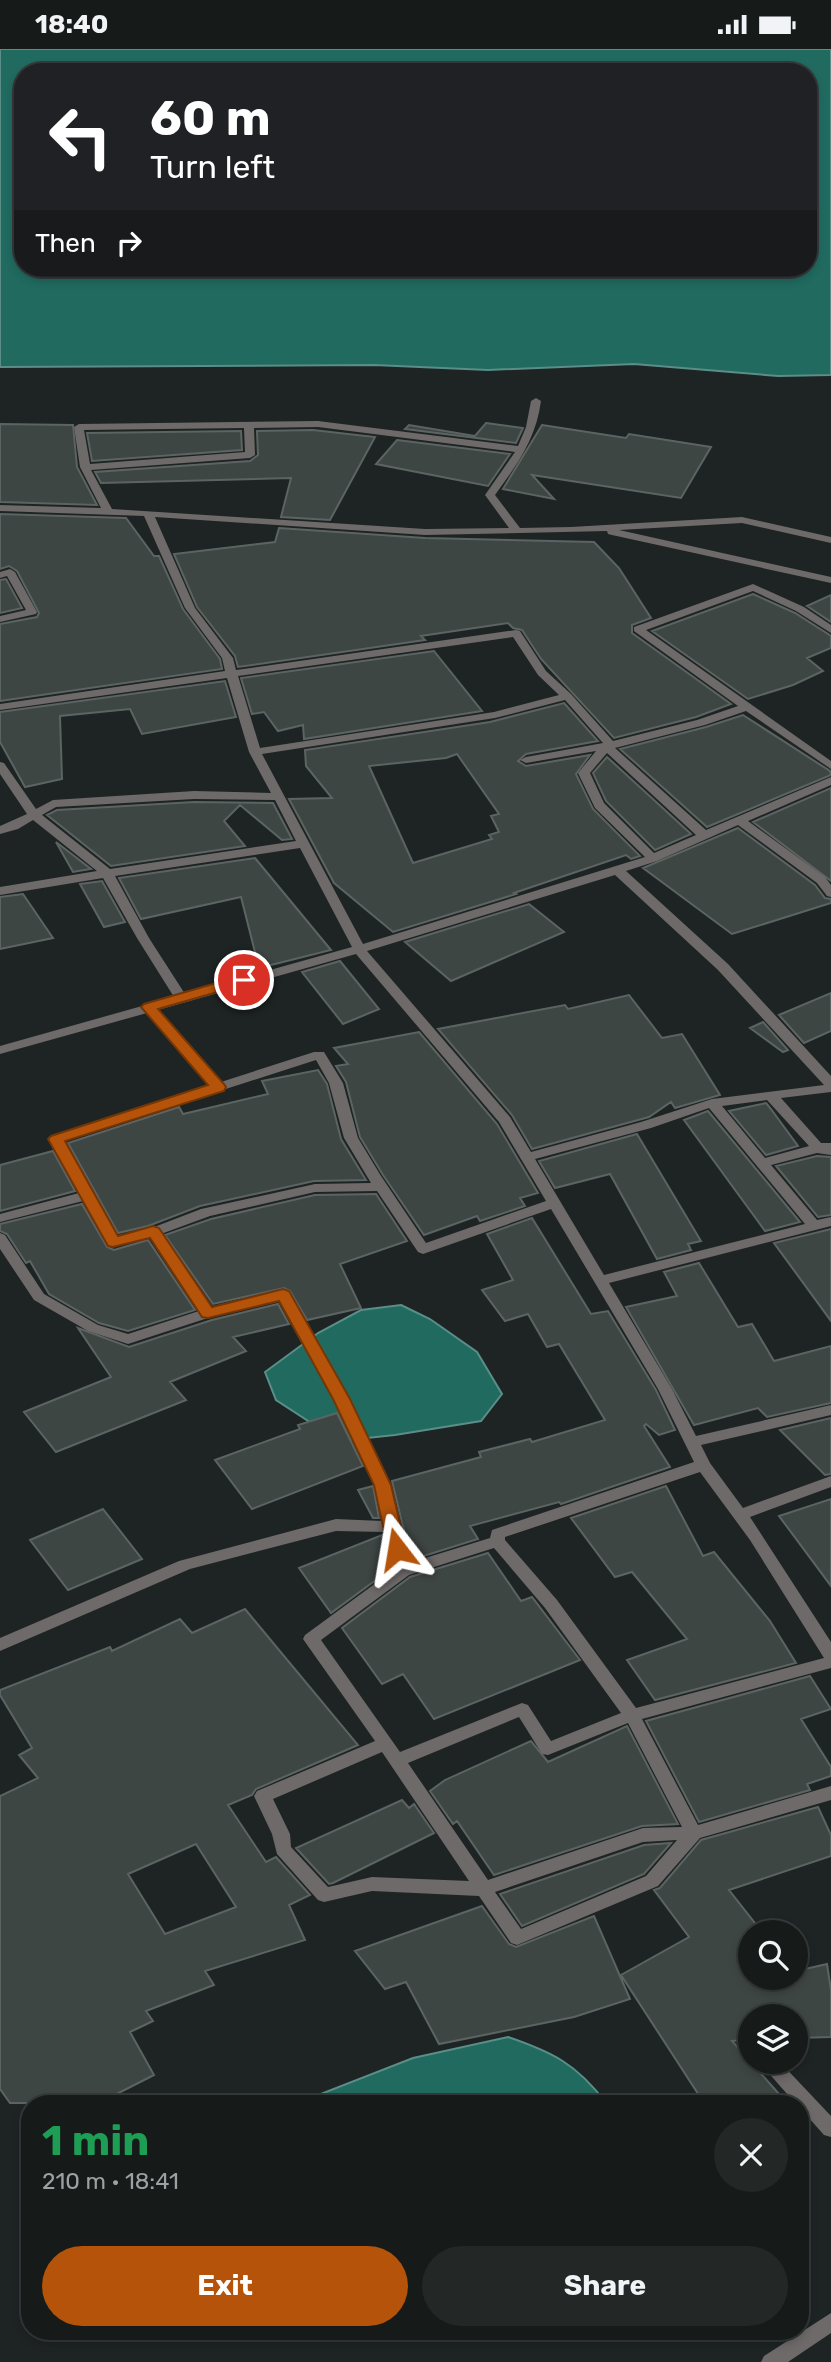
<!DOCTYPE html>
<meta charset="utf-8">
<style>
body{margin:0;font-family:Rubik,sans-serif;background:#232827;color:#f1f3f6;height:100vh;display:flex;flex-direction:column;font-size:26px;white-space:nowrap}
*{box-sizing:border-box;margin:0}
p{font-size:23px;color:#9ea1a2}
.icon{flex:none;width:38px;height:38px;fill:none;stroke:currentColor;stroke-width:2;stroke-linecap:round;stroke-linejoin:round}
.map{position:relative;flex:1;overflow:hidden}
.panel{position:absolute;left:21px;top:2046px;width:788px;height:245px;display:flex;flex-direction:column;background:#161b1a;border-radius:28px;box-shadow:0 4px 10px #0003,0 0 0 2px #353939}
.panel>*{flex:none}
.banner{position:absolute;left:14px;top:14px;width:803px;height:214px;border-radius:28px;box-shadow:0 4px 10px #0003,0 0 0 2px #353939;background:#202124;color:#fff;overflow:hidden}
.fabs{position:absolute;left:738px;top:1871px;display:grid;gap:14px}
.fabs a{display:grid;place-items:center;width:70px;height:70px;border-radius:50%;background:#161b1a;box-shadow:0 4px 10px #0003,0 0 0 2px #353939;font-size:35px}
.pin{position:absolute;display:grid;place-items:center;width:60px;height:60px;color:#fff;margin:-30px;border:4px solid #fff;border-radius:50%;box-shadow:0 2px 7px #0007}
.me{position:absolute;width:77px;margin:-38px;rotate:346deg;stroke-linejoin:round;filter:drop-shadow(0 0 5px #0008)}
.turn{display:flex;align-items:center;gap:24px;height:147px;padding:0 21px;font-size:32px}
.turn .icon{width:91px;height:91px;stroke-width:2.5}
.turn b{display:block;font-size:49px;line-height:60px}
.then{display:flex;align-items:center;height:66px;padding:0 21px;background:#0003;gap:14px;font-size:26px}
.round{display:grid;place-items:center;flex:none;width:74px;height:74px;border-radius:37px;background:#232827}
.head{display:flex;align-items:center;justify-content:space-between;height:119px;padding:0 21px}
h1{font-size:42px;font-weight:700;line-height:52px;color:#1e9e55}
.cta{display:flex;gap:14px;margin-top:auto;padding:14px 21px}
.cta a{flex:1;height:80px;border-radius:42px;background:#b45309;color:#fff;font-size:28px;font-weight:700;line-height:80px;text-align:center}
.cta a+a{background:#232827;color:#f1f3f6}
.status{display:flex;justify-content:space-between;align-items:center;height:49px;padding:0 35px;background:#161b1a;direction:ltr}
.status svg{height:19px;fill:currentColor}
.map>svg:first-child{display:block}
</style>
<div class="status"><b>18:40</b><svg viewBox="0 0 49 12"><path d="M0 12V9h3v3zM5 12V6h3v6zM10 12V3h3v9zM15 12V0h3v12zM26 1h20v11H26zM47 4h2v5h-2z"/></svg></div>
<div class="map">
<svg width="831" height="2313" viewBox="0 0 831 2313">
<rect width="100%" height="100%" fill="#1d2423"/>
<path fill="#216a60" stroke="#5a8e87" stroke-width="2" fill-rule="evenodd" d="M 0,0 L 831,0 L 831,326 L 778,327 L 634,315 L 488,321 L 374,316 L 0,318 ZM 23,23 L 808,23 L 808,219 L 23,219 Z
M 401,1256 L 430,1270 L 477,1303 L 502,1345 L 481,1372 L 395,1386 L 339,1392 L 276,1351 L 265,1323 L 318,1284 L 361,1261 Z
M 508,1988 C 552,2003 577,2015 606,2054 L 311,2054 L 318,2046 L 413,2009 Z"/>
<path fill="#3e4644" stroke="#5c6463" stroke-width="2" fill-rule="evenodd" d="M 486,374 L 523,379 L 516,394 L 405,380 L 409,376 L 475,387 Z
M 0,375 L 73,376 L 77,418 L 97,456 L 0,453 Z
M 542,376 L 626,389 L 629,385 L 711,398 L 681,449 L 532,426 L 554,450 L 503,440 Z
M 313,381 L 375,388 L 330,471 L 281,468 L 291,429 L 101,434 L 95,423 L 250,412 L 258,406 L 257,382 Z
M 241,382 L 242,401 L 92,412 L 87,384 Z
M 397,391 L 510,405 L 488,437 L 376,415 Z
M 0,465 L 126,469 L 154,507 L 159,507 L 183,560 L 220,610 L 222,620 L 0,652 L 0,575 L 37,568 L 39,564 L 17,522 L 9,517 L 0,520 Z
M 279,479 L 425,489 L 594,493 L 619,519 L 651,569 L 632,576 L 632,584 L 731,655 L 696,668 L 614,689 L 541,610 L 522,581 L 513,579 L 508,574 L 421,587 L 425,591 L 238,618 L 235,607 L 197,558 L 174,505 L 275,493 Z
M 6,530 L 22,559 L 0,564 L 0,531 Z
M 753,545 L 795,564 L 831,587 L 831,599 L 807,609 L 823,622 L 793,636 L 748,650 L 652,582 Z
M 831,546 L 831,573 L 807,557 Z
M 434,602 L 482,662 L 304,690 L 303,676 L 278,682 L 264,663 L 252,665 L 241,629 Z
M 225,632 L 236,668 L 142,685 L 130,660 L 60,667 L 62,730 L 25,738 L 0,693 L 0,663 Z
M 564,654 L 598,692 L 526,705 L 518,712 L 526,717 L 590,706 L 576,725 L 593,760 L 640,807 L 631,810 L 626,806 L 514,844 L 516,845 L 393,883 L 334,834 L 289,750 L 332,749 L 306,717 L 305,701 L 490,673 ZM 457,705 L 499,765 L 491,767 L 499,783 L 489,786 L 492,790 L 413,814 L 369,717 L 446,709 Z
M 743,666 L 830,722 L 831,726 L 707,778 L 620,700 L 706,678 Z
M 607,708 L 691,785 L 655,801 L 606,752 L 593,724 Z
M 831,739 L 831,832 L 753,773 Z
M 194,753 L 273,754 L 292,790 L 282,791 L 240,756 L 224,772 L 245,797 L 111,817 L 47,766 L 57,761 Z
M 738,779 L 815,836 L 825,849 L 831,850 L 831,854 L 732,885 L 643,819 Z
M 56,793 L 91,820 L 73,823 Z
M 255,809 L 331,901 L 259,919 L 241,848 L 141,870 L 119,829 Z
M 102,832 L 125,873 L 104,878 L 80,835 Z
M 23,845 L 53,889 L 0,900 L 0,848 Z
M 529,855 L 564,883 L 451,932 L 405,893 Z
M 340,912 L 379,960 L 343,975 L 302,923 Z
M 831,944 L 831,982 L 804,994 L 779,966 Z
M 629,946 L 662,989 L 682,985 L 720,1046 L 675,1059 L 671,1053 L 649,1068 L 532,1100 L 512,1066 L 438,980 L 565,956 L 568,960 Z
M 763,973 L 788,1001 L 783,1003 L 750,979 Z
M 419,983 L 497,1075 L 538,1144 L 520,1149 L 525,1157 L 480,1172 L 477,1167 L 424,1186 L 383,1126 L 360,1088 L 346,1033 L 336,1017 L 348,1015 L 334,999 Z
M 318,1021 L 327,1035 L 341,1090 L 366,1131 L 314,1132 L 200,1157 L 148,1177 L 118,1184 L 68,1094 L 179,1058 L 183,1065 L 268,1045 L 262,1032 Z
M 766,1054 L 771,1060 L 798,1097 L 766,1106 L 729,1062 Z
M 708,1062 L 800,1173 L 765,1182 L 684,1071 Z
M 637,1085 L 701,1192 L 688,1195 L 691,1201 L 657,1210 L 610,1125 L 555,1139 L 539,1112 Z
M 53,1102 L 75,1142 L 0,1162 L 0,1116 Z
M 817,1107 L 831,1108 L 831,1166 L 818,1168 L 776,1117 Z
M 376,1145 L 407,1192 L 340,1215 L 361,1259 L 307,1271 L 290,1242 L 284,1239 L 213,1255 L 165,1186 L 211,1170 L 315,1146 Z
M 82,1155 L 107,1198 L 114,1201 L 148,1191 L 195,1261 L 128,1282 L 99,1274 L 49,1245 L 30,1212 L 26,1214 L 7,1185 L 0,1182 L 0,1175 Z
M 532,1169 L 591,1265 L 608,1262 L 656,1341 L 675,1381 L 659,1386 L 646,1375 L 644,1377 L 670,1418 L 561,1455 L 559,1453 L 470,1477 L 478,1490 L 411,1511 L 392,1432 L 481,1408 L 479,1403 L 530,1390 L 532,1393 L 605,1371 L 559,1295 L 547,1298 L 528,1265 L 505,1272 L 482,1241 L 513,1231 L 487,1185 Z
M 831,1180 L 831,1272 L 774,1194 Z
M 699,1214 L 738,1278 L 752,1275 L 774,1312 L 831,1297 L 831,1354 L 767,1368 L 758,1359 L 694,1376 L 626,1258 L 677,1247 L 664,1223 Z
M 278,1255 L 289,1275 L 233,1288 L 246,1302 L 170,1333 L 186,1351 L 56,1403 L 24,1363 L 111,1328 L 78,1279 L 129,1298 L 212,1271 Z
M 337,1364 L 363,1417 L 252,1460 L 215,1411 L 300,1380 L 298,1376 Z
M 831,1369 L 831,1425 L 825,1426 L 780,1381 Z
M 373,1437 L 379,1469 L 373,1469 L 358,1441 Z
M 666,1437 L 703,1507 L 714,1503 L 770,1572 L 796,1614 L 655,1651 L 627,1611 L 687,1590 L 632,1523 L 615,1528 L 571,1469 Z
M 831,1450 L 831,1537 L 779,1467 Z
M 103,1460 L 142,1510 L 68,1541 L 30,1491 Z
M 382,1486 L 392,1519 L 331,1564 L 299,1519 Z
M 488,1504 L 521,1552 L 532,1548 L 580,1611 L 434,1670 L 403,1625 L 382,1635 L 342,1579 L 410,1528 Z
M 245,1560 L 358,1696 L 256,1740 L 252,1746 L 228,1756 L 266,1813 L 276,1808 L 310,1846 L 289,1856 L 305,1891 L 205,1922 L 214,1936 L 146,1962 L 153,1972 L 130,1983 L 154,2026 L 99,2054 L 10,2054 L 0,2040 L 0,1747 L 38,1729 L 19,1706 L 32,1699 L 0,1646 L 0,1641 L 110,1598 L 112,1602 L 180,1570 L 192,1584 ZM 196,1795 L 236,1858 L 165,1885 L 128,1825 Z
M 810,1627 L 831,1660 L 801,1670 L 831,1718 L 831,1727 L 807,1735 L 810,1741 L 699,1773 L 646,1672 Z
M 627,1677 L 678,1775 L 642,1777 L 494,1826 L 457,1772 L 453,1775 L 430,1742 L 445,1731 L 531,1692 L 548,1713 Z
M 402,1751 L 409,1759 L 414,1755 L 434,1784 L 333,1834 L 329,1835 L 296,1799 Z
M 818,1758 L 831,1786 L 831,1807 L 729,1841 L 762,1883 L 751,1883 L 751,1928 L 796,1928 L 796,1922 L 827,1915 L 831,1941 L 831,1988 L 796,1989 L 796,1967 L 751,1967 L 751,1991 L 732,1992 L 787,2054 L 704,2054 L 621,1926 L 689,1888 L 654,1841 L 660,1839 L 701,1791 Z
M 671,1794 L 644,1825 L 522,1877 L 500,1845 L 644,1796 Z
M 482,1857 L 509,1895 L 516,1898 L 594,1867 L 630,1950 L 574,1968 L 439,1995 L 406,1933 L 385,1940 L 355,1902 Z"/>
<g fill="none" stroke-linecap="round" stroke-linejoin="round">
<path fill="#6e6a69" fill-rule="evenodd" d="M 536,349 L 541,352 C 536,390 517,416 495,446 L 520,479 L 571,478 L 742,468 L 831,488 L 831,494 L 742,474 L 619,481 L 831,528 L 831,534 L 612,486 L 608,485 L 607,482 L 425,486 L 155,468 L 195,559 L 233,609 L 236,621 L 516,581 L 520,582 L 546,622 L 571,645 L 613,692 L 697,671 L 738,657 L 634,582 L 634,578 L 753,535 L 804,558 L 831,576 L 831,584 L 796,562 L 753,542 L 646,581 L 831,712 L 831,720 L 746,662 L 705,676 L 615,699 L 706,781 L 831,728 L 831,736 L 748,772 L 825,828 L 831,836 L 831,848 L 827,847 L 817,834 L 738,776 L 657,812 L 626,822 L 728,915 L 831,1027 L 831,1043 L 781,1049 L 821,1094 L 831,1094 L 831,1106 L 817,1104 L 771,1116 L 817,1171 L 831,1168 L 831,1177 L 609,1234 L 672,1340 L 696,1387 L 831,1356 L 831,1366 L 701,1396 L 710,1414 L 743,1459 L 831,1427 L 831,1438 L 750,1468 L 831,1593 L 831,1619 L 642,1670 L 698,1776 L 831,1737 L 831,1751 L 700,1789 L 658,1837 L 517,1896 L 511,1894 L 479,1847 L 372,1842 L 324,1853 L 318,1851 L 277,1805 L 272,1785 L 254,1747 L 257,1742 L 375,1692 L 303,1590 L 305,1586 L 395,1520 L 385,1483 L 336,1482 L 190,1520 L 0,1602 L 0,1589 L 179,1512 L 336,1470 L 382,1472 L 375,1436 L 333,1350 L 279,1252 L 211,1268 L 128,1295 L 88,1282 L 34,1251 L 0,1200 L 0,1184 L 5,1186 L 44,1245 L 98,1276 L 128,1285 L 199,1262 L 149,1188 L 113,1198 L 108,1196 L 83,1152 L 0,1173 L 0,1165 L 79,1144 L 49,1090 L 51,1087 L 210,1037 L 147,964 L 0,1005 L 0,997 L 174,948 L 137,889 L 103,829 L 0,846 L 0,838 L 97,822 L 33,771 L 18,780 L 0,785 L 0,777 L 27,765 L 0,725 L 0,713 L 4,714 L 36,760 L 53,751 L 194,742 L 271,744 L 249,703 L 227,629 L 0,661 L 0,655 L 225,622 L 222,609 L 185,559 L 144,467 L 0,462 L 0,456 L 101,459 L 80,418 L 74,378 L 79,375 L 318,372 L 518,397 L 526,378 L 531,352 ZM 318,378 L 515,403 L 485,446 L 509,479 L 425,480 L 112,460 L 91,421 L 250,409 L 255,406 L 254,379 ZM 244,379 L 245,403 L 90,415 L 84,381 ZM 513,588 L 538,626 L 559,646 L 494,663 L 260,699 L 238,627 ZM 565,651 L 603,694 L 526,708 L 520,711 L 526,714 L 596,702 L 578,724 L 595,759 L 645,808 L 363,895 L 262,705 L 495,669 ZM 607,704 L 696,786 L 654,804 L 604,754 L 590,724 ZM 194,750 L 275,751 L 296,792 L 110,820 L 42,766 L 56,758 ZM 300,799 L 352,898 L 185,945 L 149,889 L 115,827 ZM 615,826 L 718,921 L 824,1036 L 712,1050 L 641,1073 L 531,1103 L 510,1068 L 367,902 ZM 356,905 L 499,1073 L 546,1152 L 426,1194 L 381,1127 L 358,1089 L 343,1034 L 324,1003 L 314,1003 L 221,1033 L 158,961 ZM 316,1011 L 329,1034 L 344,1089 L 371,1134 L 315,1135 L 201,1160 L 149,1180 L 117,1187 L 64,1092 ZM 767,1051 L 809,1097 L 765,1109 L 722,1057 ZM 709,1059 L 805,1175 L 604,1226 L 535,1110 L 651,1079 ZM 377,1142 L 418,1203 L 423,1205 L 551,1160 L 658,1340 L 694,1413 L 492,1481 L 490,1489 L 409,1514 L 391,1436 L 349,1350 L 288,1243 L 283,1241 L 212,1258 L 161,1185 L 210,1167 L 315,1143 ZM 700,1423 L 750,1491 L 824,1609 L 636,1659 L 557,1551 L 505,1491 L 505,1488 ZM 494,1499 L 545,1559 L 621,1664 L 551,1692 L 528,1656 L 522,1654 L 400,1703 L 321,1591 L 409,1526 ZM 519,1668 L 542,1705 L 548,1706 L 628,1674 L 682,1778 L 643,1779 L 488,1831 L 408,1714 ZM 382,1703 L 469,1832 L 372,1828 L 328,1838 L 291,1798 L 290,1785 L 273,1750 ZM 677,1791 L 646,1827 L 521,1880 L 495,1843 L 643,1793 Z
M 10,520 L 15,523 L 37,563 L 36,565 L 0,573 L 0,567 L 26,561 L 7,527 L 0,529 L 0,523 Z
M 758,2012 L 779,2012 L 831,2067 L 831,2088 L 824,2086 L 800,2059 L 800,2054 L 795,2054 Z
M 831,2264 L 831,2284 L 788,2313 L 761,2313 L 764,2307 Z"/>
</g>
<path fill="#b45309" stroke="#753606" stroke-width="2" d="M 244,926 L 249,928 L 251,931 L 249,934 L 158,960 L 224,1035 L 226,1038 L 224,1042 L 65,1092 L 118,1187 L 153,1177 L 159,1179 L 212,1258 L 283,1240 L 289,1242 L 350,1350 L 391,1436 L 406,1500 L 404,1505 L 391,1505 L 388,1500 L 374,1436 L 333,1350 L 279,1252 L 208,1269 L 202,1268 L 150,1189 L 113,1198 L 108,1197 L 48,1090 L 51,1087 L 208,1036 L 141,958 L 144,955 Z"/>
</svg>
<div class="fabs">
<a><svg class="icon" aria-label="search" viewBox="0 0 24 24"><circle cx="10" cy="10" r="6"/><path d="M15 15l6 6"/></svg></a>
<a><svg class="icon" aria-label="layers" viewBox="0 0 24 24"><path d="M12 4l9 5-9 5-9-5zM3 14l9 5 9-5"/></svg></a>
</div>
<div class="pin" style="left:244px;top:931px;background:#d93025"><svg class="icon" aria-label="arrive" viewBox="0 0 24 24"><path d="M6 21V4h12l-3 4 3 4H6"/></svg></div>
<svg class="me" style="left:397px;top:1500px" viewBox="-20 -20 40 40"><path d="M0-17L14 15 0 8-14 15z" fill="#b45309" stroke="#fff" stroke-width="4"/></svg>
<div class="banner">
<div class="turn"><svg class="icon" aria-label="left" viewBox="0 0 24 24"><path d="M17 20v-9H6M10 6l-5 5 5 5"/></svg><div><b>60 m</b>Turn left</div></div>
<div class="then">Then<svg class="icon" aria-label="right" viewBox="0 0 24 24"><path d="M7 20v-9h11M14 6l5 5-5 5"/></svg></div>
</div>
<section class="panel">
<div class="head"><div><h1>1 min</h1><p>210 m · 18:41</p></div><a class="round"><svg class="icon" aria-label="close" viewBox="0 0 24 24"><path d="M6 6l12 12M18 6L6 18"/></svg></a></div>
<div class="cta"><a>Exit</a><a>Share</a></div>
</section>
</div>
